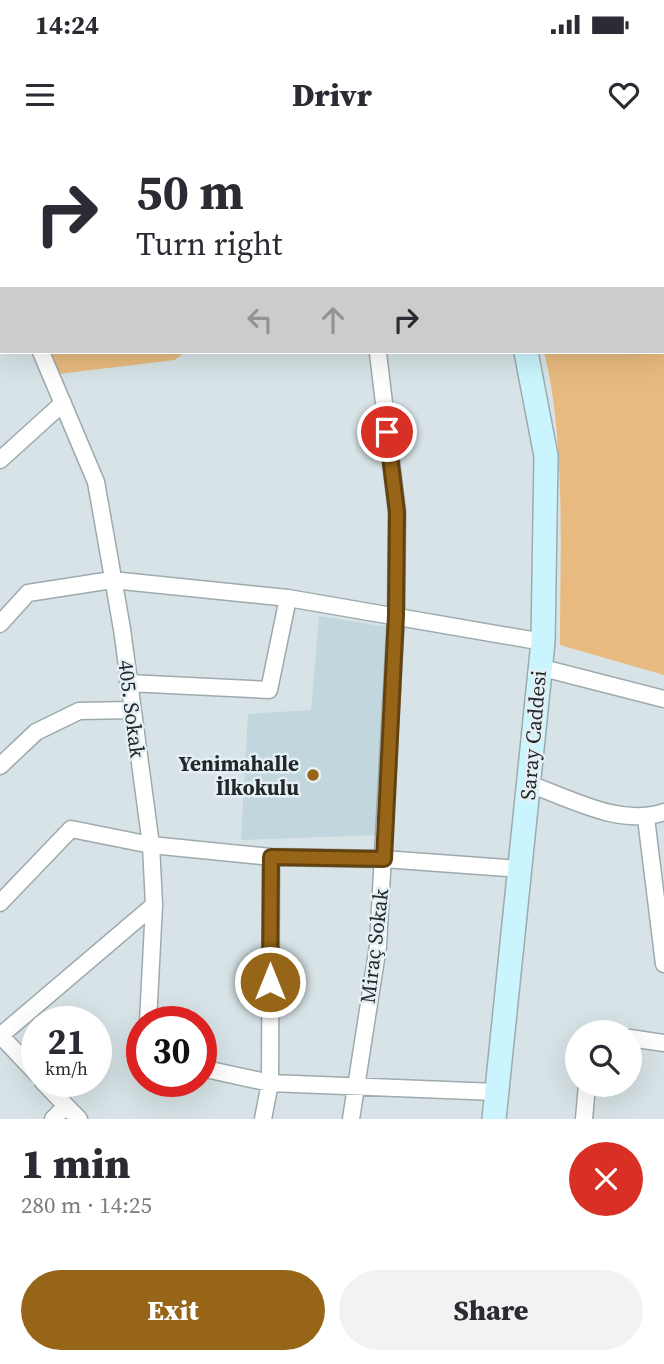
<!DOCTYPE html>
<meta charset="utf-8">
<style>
body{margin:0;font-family:"Source Serif 4",serif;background:#f2f2f3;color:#2b2b33;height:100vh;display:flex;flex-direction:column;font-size:26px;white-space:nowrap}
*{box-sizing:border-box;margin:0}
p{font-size:23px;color:#7c7c81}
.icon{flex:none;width:38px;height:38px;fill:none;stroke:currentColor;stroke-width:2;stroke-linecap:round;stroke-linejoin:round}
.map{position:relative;height:979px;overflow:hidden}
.sheet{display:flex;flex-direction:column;background:#fff;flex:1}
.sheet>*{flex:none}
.hud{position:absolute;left:0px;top:0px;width:665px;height:214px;box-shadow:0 7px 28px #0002;background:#fff;color:#2b2b33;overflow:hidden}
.controls{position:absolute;left:565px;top:880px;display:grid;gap:14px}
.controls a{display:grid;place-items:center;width:77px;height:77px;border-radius:50%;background:#fff;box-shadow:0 7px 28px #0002;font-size:35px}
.speed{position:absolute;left:21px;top:866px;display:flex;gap:14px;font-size:35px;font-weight:700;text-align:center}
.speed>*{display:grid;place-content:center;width:91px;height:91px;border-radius:50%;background:#fff;box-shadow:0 7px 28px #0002;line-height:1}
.speed small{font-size:18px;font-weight:400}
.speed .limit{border:10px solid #d22;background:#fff;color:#111}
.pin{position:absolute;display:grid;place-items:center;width:60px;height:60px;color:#fff;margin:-30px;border:4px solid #fff;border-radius:50%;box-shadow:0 2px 7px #0007}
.me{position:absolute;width:77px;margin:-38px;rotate:0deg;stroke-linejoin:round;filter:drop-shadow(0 0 5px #0008)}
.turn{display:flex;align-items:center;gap:24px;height:147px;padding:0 21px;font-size:32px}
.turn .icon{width:91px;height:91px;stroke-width:2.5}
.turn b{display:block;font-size:49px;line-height:60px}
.lanes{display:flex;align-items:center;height:66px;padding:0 21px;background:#0003;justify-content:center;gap:35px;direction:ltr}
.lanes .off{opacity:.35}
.round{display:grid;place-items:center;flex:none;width:74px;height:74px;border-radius:37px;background:#f2f2f3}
.head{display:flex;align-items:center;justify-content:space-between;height:119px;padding:0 21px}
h1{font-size:42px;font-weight:800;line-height:52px}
.action{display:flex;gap:14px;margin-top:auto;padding:14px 21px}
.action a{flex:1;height:80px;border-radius:42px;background:#966517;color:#fff;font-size:28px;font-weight:800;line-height:80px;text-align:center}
.action a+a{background:#f2f2f3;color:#2b2b33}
.status{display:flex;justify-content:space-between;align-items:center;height:49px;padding:0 35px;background:#fff;direction:ltr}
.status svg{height:19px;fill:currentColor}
header{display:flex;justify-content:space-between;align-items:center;height:91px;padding:0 21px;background:#fff;font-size:32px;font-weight:800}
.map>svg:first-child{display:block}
</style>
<div class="status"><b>14:24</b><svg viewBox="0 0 49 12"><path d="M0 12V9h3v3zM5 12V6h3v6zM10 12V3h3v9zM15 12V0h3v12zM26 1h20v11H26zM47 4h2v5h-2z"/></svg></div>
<header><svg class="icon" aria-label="menu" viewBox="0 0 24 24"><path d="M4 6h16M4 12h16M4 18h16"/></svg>Drivr<svg class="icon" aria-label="heart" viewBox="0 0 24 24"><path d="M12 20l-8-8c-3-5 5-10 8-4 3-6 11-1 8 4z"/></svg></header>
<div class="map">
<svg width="664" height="979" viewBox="0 0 664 979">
<rect width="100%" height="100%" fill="#d7e3e6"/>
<path fill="#c2d7dd" d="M 319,476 L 388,487 L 380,695 L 241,700 L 248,574 L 311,570 Z"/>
<path fill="#e8ba7f" d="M 0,0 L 153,0 L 154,2 L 2,2 L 2,101 Z
M 648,0 L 664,0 L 664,535 L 560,505 C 560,414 566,299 544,212 L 663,212 L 663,2 Z
M 49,212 L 185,212 L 175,220 L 58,234 Z"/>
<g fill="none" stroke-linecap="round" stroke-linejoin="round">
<defs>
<path id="minor" d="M 181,2 L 184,0
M 0,119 L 2,123
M 41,212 L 96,342 L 122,489 L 151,705 L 154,765 L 148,882
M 0,320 L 63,263
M 0,484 L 28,453 L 112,440 L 288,458 L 543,502
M 539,527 L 664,559
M 128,543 L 269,550 L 288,458
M 0,626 L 36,592 L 79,571 L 131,570
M 529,644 C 572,659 620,687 664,672
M 646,678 L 664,824
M 0,763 L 71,689 L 151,705 L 271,717 L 384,719 L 519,729
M 0,895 L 37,934
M 0,896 L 154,765
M 630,898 L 664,903
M 201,928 L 270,943 L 496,952
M 43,942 L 79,979
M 53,979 L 66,966
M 263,979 L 270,943 L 271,717
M 351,979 L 378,806 L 396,475 L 397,372 L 378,213
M 584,979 L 587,945"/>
<path id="secondary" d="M 469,0 L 469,2
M 494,979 L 543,502 L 546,316 L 526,212"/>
</defs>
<use href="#minor" stroke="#9eaaad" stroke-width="19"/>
<use href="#secondary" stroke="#9eaaad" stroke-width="26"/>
<use href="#minor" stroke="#fff" stroke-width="16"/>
<use href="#secondary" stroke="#cbf5fe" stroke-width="23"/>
</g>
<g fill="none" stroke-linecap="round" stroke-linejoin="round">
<defs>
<path id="route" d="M 270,842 L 271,717 L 384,719 L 396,475 L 397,372 L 387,292"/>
</defs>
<use href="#route" stroke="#62420f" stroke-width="18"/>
<use href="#route" stroke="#966517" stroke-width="12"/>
</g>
<circle fill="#966517" stroke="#e4f0f4" stroke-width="2.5" cx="313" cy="635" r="7"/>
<g text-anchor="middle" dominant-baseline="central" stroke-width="5" stroke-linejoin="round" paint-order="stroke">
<g font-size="21" fill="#232729" stroke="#e4f0f4">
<text transform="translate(132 569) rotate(83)">405. Sokak</text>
<text transform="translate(533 595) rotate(-85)">Saray Caddesi</text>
<text transform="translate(374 806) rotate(-83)">Miraç Sokak</text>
</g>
<g font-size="21" font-weight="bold" fill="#232729" stroke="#e4f0f4" text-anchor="end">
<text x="299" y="623">Yenimahalle<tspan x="299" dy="24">İlkokulu</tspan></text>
</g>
</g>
</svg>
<div class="controls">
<a><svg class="icon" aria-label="search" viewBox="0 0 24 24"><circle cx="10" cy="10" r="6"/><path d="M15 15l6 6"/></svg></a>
</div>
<div class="speed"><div>21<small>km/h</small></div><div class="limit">30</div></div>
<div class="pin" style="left:387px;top:292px;background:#d93025"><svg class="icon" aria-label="arrive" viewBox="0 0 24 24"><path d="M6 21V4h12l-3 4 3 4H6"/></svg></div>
<svg class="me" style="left:270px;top:842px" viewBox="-20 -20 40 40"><circle r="17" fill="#966517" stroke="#fff" stroke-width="3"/><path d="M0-11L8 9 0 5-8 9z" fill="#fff"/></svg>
<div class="hud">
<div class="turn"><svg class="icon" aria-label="right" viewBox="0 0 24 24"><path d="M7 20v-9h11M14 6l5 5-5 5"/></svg><div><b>50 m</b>Turn right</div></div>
<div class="lanes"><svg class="icon off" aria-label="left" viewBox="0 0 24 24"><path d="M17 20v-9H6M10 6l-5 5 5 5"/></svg><svg class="icon off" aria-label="ahead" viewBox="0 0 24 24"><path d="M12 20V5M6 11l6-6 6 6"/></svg><svg class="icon" aria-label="right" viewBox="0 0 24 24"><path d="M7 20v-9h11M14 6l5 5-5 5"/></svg></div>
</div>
</div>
<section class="sheet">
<div class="head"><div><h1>1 min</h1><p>280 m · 14:25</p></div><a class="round" style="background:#d93025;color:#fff"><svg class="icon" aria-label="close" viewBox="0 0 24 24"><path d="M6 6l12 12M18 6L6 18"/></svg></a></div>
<div class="action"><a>Exit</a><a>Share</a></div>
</section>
